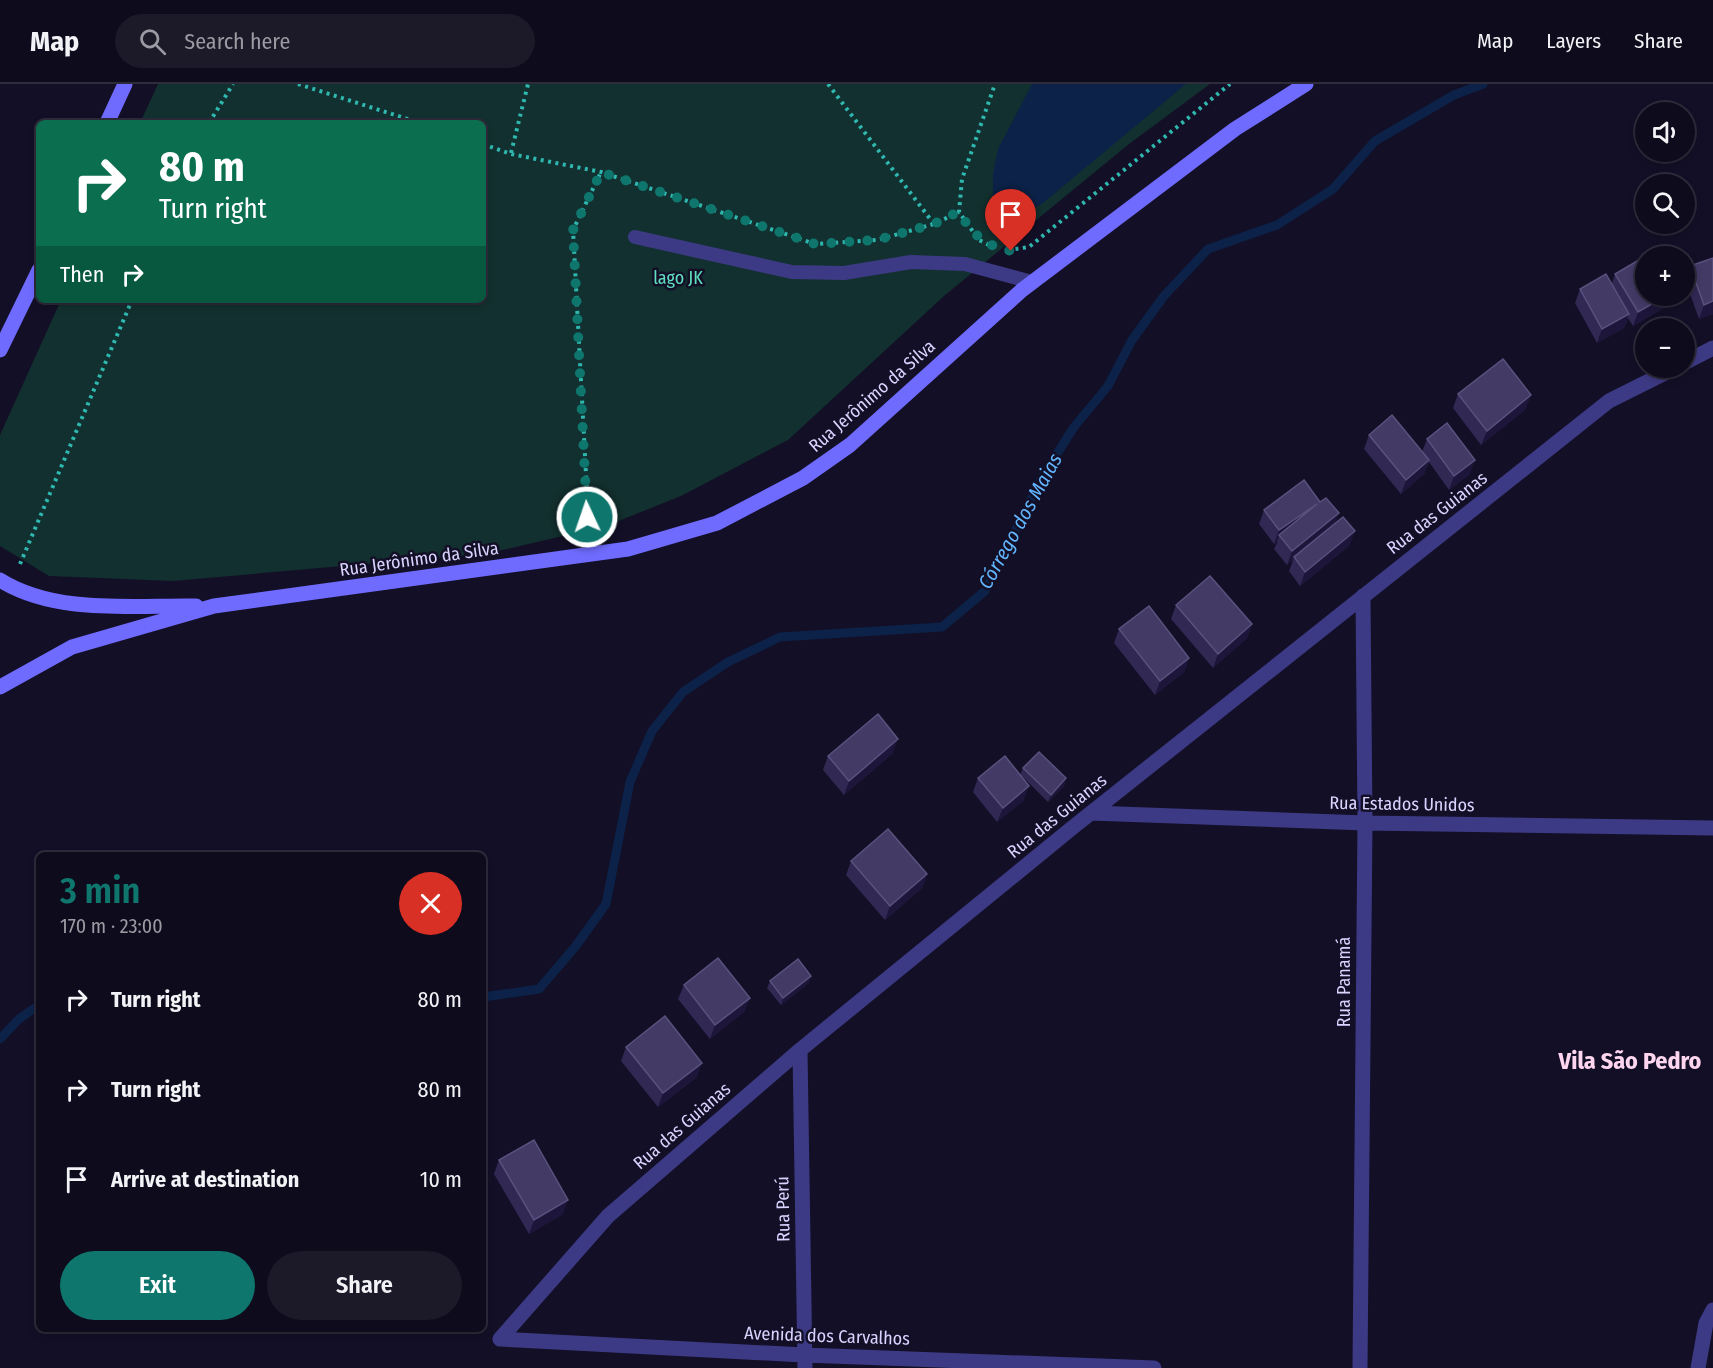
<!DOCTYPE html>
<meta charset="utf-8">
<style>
body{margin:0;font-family:"Fira Sans Condensed",sans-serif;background:#1c1929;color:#f1f3f6;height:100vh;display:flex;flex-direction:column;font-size:22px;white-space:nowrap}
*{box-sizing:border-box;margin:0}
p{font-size:20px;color:#9b9ba3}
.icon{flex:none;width:33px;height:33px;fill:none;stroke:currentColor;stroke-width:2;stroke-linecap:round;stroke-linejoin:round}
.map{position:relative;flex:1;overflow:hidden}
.panel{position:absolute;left:36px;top:768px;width:450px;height:480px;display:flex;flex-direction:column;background:#0e0b1c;border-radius:9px;box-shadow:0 3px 9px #0003,0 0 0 2px #2e2b3b}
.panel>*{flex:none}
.banner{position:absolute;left:36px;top:36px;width:450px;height:183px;border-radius:9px;box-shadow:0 3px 9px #0003,0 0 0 2px #2e2b3b;background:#0b6e4f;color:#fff;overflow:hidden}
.fabs{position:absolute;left:1635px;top:18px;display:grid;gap:12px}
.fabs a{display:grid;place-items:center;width:60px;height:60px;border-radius:50%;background:#0e0b1c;box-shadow:0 3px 9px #0003,0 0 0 2px #2e2b3b;font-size:30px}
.pin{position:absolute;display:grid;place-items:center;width:51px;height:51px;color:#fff;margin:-62px -26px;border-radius:50% 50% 50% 0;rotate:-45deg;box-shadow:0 0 6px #0007}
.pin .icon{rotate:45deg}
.me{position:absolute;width:66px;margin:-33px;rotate:357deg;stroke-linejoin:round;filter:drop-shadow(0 0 4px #0008)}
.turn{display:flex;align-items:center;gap:21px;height:126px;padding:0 24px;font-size:27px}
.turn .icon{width:78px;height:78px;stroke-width:2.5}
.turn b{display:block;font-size:42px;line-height:51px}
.then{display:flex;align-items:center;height:57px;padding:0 24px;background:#0003;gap:12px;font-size:22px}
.round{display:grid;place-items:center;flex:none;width:63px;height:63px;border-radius:32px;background:#1c1929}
.head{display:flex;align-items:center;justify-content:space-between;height:102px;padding:0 24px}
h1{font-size:36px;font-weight:600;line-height:45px;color:#0f766e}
.primary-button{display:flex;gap:12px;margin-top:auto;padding:12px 24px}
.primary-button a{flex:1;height:69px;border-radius:36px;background:#0f766e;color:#fff;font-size:24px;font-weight:600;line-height:69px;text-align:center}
.primary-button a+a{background:#1c1929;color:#f1f3f6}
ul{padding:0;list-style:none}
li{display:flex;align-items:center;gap:18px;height:90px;padding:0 24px}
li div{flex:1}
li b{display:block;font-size:22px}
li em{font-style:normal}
header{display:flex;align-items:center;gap:36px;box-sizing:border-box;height:84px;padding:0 30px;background:#0e0b1c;border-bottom:2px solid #2e2b3b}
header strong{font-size:28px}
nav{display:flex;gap:33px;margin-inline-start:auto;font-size:21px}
.search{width:420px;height:54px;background:#1c1929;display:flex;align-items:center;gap:15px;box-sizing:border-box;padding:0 21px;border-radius:33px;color:#9b9ba3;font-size:22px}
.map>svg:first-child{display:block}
</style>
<header>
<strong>Map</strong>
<div class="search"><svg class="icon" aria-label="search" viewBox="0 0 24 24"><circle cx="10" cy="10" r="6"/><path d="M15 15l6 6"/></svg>Search here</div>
<nav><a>Map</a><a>Layers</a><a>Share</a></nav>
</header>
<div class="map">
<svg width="1713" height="1284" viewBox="0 0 1713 1284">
<rect width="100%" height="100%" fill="#130f26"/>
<path fill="#12302f" d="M 158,0 L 1210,0 L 1129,60 L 944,212 L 788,356 L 681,412 L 606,442 L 490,469 L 173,497 L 49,492 L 0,462 L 0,351 L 61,216 L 483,216 L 483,39 L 140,39 Z"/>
<path fill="#0c2248" d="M 1032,0 L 1186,0 L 1043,119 L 1007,140 L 993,129 L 993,90 L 998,65 Z"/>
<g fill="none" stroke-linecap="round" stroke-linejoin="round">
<path stroke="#0c2248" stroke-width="9" d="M 483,913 L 539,905 L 575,863 L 606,820 L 630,698 L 652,647 L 683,608 L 728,578 L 780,553 L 942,543 L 985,507 L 1041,395 L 1074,343 L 1108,302 L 1132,256 L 1164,212 L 1208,165 L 1277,141 L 1333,105 L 1375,57 L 1454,11 L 1483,0
M 0,955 L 19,935 L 39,921"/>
<path stroke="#2fb8b0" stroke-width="4" stroke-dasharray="3 4.5" stroke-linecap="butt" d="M 298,0 L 420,39
M 828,0 L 934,140
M 209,39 L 233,0
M 483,60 L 511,70 L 601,88 L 815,160 L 877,156 L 934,140 L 959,128
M 511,69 L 528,0
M 989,161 L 979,156 L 959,128 L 962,95 L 995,0
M 1008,166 L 1029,163 L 1230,0
M 589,447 L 573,146 L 601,88
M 20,480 L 132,216"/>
<path stroke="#3d3a85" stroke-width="14" d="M 635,153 L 792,188 L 844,189 L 911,178 L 965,180 L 1032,198"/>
<path stroke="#3d3a85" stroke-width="15" d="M 1684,279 L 1713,264
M 1091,729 L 1365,739 L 1713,744
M 800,966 L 805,1284
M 500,1255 L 608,1132 L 800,966 L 1072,744 L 1609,317 L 1675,284
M 500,1255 L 804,1271 L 1154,1284
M 1360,1284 L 1365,739 L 1363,512
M 1698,1284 L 1706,1239 L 1713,1226"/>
<path stroke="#6f6bff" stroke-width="15" d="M 107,39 L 125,0
M 0,266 L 39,186
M 0,496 C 56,531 133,521 196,522
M 0,603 L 72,563 L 214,522 L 628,465 L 717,439 L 803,394 L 850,361 L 1022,206 L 1235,45 L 1306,0"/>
</g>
<path fill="#312854" d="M 1690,182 L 1713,230 L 1699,235 L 1685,196 Z
M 1615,190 L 1646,212 L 1669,212 L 1665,223 L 1633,242 L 1628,234 L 1624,244 L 1597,259 L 1575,219 L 1580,205 L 1612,199 Z
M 1458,310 L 1526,325 L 1481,361 L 1453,324 Z
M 1369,351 L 1422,368 L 1427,355 L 1470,390 L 1449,406 L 1429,378 L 1424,390 L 1401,410 L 1364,365 Z
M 1264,426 L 1335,440 L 1350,461 L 1300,502 L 1289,487 L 1293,476 L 1287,481 L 1274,465 L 1277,459 L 1274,460 L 1259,440 Z
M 1176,521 L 1252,540 L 1247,554 L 1213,584 L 1171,535 Z
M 1119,545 L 1189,574 L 1184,588 L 1155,611 L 1114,559 Z
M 893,669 L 844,711 L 823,686 L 828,672 Z
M 1023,684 L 1066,694 L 1064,702 L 1048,718 L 1023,693 L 1024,716 L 997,738 L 973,708 L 978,694 L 1020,691 Z
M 851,777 L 927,790 L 922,804 L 885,836 L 846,791 Z
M 770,897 L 809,899 L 781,921 L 767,904 Z
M 684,901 L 750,914 L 744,928 L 710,955 L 678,915 Z
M 626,963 L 697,993 L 658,1023 L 621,977 Z
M 499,1076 L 563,1130 L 529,1150 L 494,1090 Z"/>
<path fill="#1d163a" d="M 1666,212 L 1669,212 L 1665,223 L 1633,242 L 1638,228 Z
M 1713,217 L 1713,230 L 1699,235 L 1704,221 Z
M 1629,230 L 1624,244 L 1597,259 L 1602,245 Z
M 1531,311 L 1526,325 L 1481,361 L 1487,347 Z
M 1429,376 L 1424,390 L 1401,410 L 1406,396 Z
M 1475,376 L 1470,390 L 1449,406 L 1454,392 Z
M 1317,420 L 1279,451 L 1277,459 L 1274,460 L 1279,446 Z
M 1339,429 L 1334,443 L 1294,473 L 1293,476 L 1287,481 L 1292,467 Z
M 1355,447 L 1350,461 L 1300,502 L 1305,488 Z
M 1252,540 L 1247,554 L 1213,584 L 1218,570 Z
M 1189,574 L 1184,588 L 1155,611 L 1160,597 Z
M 898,655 L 893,669 L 844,711 L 849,697 Z
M 1066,694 L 1064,702 L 1048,718 L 1051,711 Z
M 1029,702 L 1024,716 L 997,738 L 1003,724 Z
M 927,790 L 922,804 L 885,836 L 890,822 Z
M 811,892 L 809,899 L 781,921 L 783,914 Z
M 750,914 L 744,928 L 710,955 L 715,941 Z
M 702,979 L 697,993 L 658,1023 L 663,1009 Z
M 568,1116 L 563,1130 L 529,1150 L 534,1136 Z"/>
<path fill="#433a66" stroke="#5a527e" stroke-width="1.5" d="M 1647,171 L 1649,172 L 1646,172 L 1646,212 L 1666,212 L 1638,228 L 1615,190 Z
M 1713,174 L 1713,217 L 1704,221 L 1690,182 Z
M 1606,190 L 1629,230 L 1602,245 L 1580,205 Z
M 1503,275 L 1531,311 L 1487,347 L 1458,310 Z
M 1392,331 L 1429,376 L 1406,396 L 1369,351 Z
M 1447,339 L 1475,376 L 1454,392 L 1427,355 Z
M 1304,396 L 1320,418 L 1326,414 L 1339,429 L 1292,467 L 1279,451 L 1317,420 L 1279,446 L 1264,426 Z
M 1343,433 L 1355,447 L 1305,488 L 1294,473 Z
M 1210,492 L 1252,540 L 1218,570 L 1176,521 Z
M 1149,522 L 1189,574 L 1160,597 L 1119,545 Z
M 878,630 L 898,655 L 849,697 L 828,672 Z
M 1039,668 L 1066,694 L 1051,711 L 1023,684 Z
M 1005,672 L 1029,702 L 1003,724 L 978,694 Z
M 888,745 L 927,790 L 890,822 L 851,777 Z
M 718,874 L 750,914 L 715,941 L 684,901 Z
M 798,875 L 811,892 L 783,914 L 770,897 Z
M 665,932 L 702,979 L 663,1009 L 626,963 Z
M 534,1056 L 568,1116 L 534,1136 L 499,1076 Z"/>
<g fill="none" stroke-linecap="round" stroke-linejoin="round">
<path stroke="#0f766e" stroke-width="10" stroke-dasharray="0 18" d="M 587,433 L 573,146 L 601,88 L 815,160 L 877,156 L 934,140 L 958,128 C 976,152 981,160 1011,167"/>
</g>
<g text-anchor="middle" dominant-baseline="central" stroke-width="5" stroke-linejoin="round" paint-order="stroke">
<g font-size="18" fill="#5fe0c0" stroke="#130f26">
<text x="678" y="194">lago JK</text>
</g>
<g font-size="18" fill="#d9d4ff" stroke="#130f26">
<text transform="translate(872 312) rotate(-41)">Rua Jerônimo da Silva</text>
<text transform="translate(1437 429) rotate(-38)">Rua das Guianas</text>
<text transform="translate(419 475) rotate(-8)">Rua Jerônimo da Silva</text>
<text transform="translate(1402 720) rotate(1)">Rua Estados Unidos</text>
<text transform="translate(1057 732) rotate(-39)">Rua das Guianas</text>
<text transform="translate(1344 898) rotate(-90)">Rua Panamá</text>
<text transform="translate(682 1042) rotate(-41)">Rua das Guianas</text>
<text transform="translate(783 1125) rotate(-91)">Rua Perú</text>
<text transform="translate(827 1252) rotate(2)">Avenida dos Carvalhos</text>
</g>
<g font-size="20" font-style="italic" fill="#62b6ff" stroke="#130f26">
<text transform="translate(1020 437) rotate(-61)">Córrego dos Maias</text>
</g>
<g font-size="24" font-weight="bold" fill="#ffd6f0" stroke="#130f26">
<text x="1630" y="977">Vila São Pedro</text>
</g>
</g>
</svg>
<div class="fabs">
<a><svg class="icon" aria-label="sound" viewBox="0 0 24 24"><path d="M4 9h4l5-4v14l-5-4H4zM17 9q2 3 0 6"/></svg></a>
<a><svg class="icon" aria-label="search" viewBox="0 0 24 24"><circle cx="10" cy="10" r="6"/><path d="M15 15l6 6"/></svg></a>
<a>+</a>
<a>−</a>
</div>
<div class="pin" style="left:1011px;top:167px;background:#d93025"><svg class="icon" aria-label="arrive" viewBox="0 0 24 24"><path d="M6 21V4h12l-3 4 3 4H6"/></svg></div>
<svg class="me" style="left:587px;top:433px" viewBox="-20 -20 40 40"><circle r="17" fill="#0f766e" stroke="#fff" stroke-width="3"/><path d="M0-11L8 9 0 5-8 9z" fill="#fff"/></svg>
<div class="banner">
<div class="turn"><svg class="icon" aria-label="right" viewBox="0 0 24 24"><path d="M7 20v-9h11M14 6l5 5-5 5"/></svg><div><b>80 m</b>Turn right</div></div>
<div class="then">Then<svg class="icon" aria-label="right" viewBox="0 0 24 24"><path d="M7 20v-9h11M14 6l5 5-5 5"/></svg></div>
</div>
<section class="panel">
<div class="head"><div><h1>3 min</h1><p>170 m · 23:00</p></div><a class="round" style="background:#d93025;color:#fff"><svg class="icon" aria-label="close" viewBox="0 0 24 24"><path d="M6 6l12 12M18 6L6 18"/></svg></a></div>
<ul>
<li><svg class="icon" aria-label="right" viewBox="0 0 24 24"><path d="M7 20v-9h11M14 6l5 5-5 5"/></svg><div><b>Turn right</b></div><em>80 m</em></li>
<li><svg class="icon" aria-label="right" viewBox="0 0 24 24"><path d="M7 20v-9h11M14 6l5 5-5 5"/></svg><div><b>Turn right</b></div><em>80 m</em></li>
<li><svg class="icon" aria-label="arrive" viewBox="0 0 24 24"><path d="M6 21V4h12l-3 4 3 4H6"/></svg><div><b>Arrive at destination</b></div><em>10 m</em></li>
</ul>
<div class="primary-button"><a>Exit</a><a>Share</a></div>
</section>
</div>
